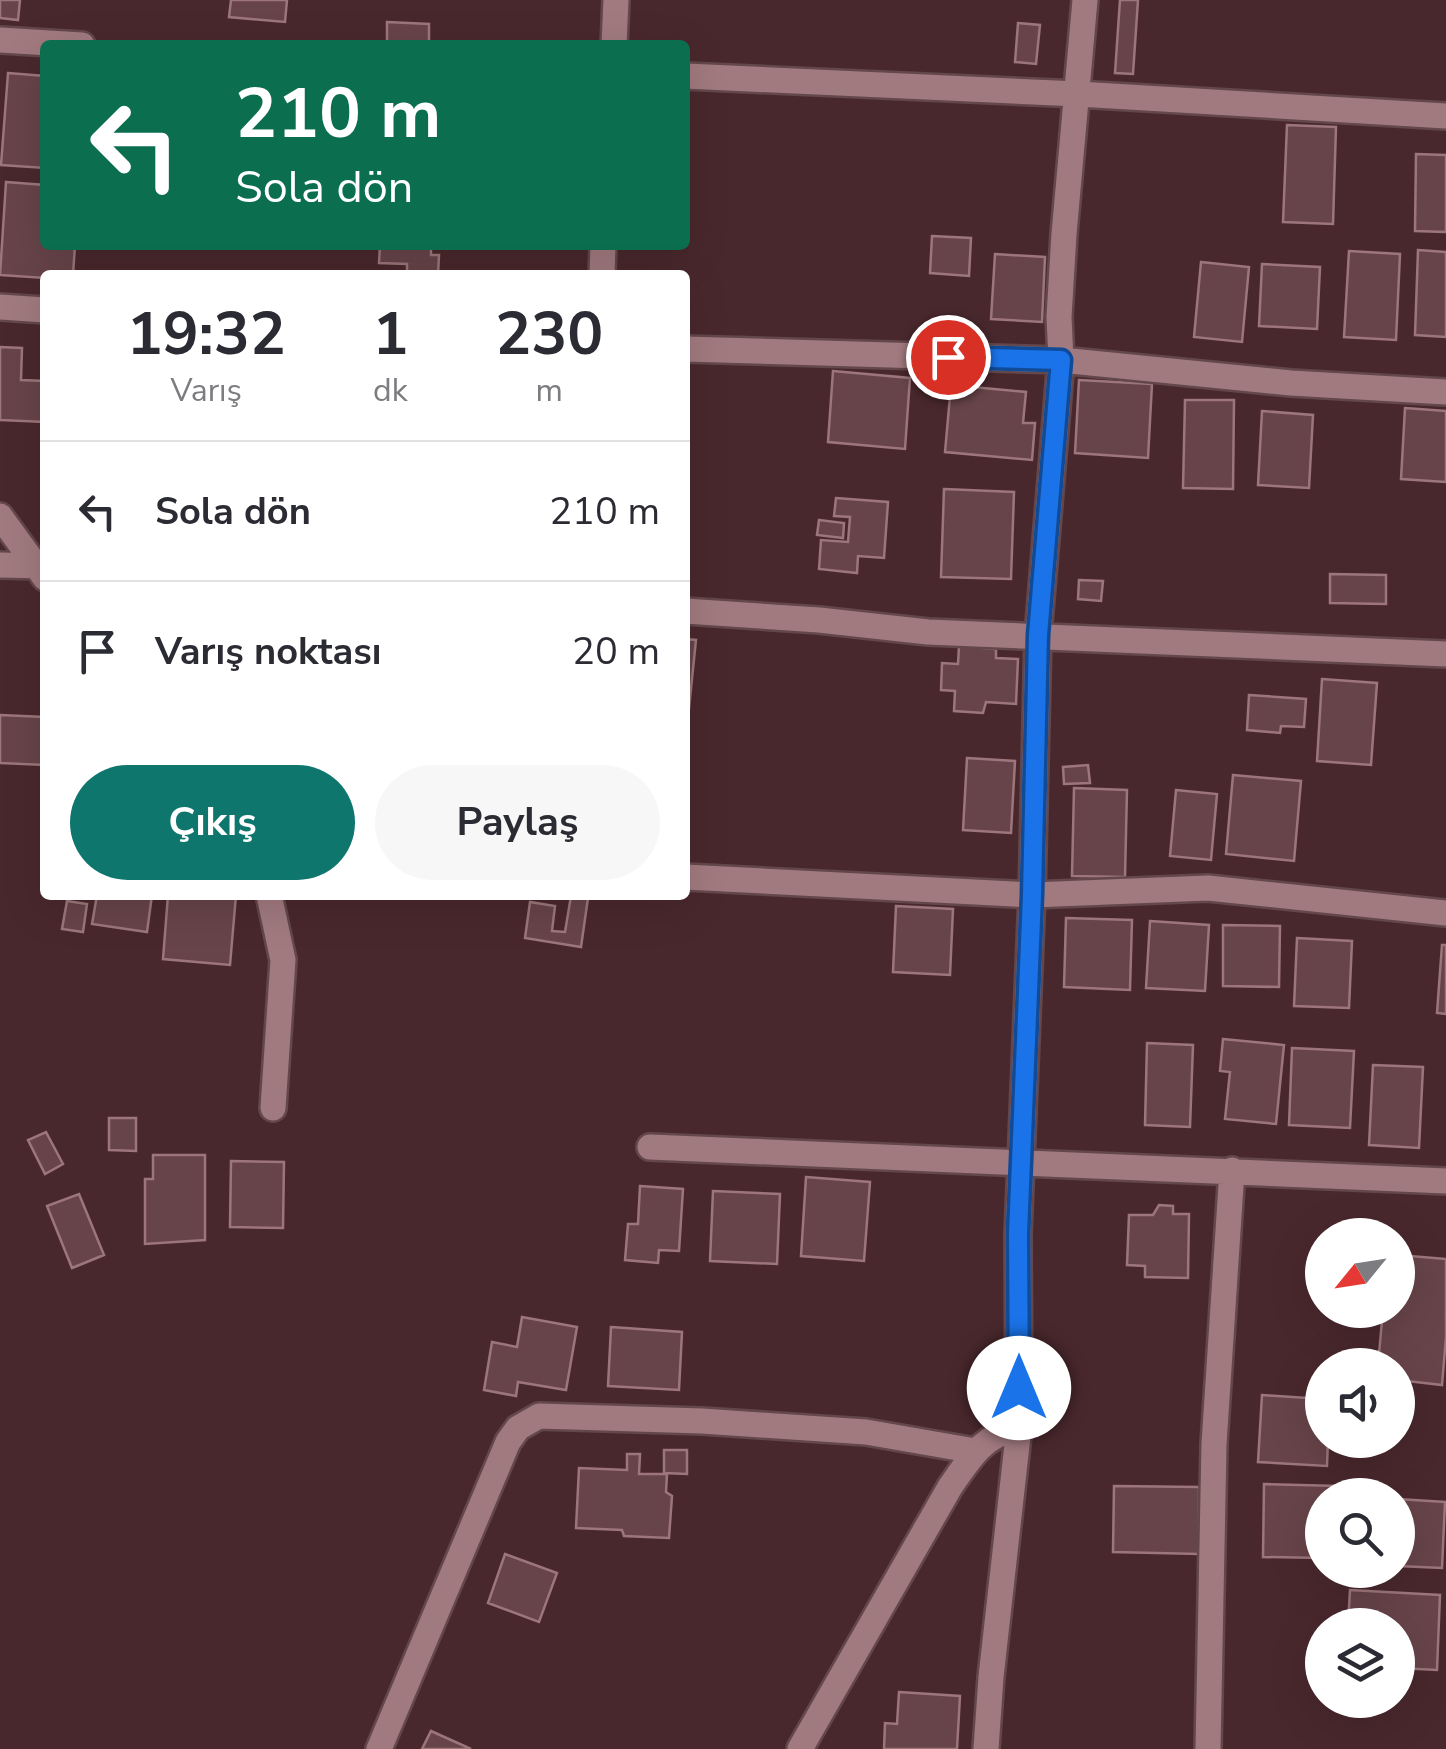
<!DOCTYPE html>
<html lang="tr">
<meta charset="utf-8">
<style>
body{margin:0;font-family:"Nunito Sans",sans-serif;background:#f7f7f7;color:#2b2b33;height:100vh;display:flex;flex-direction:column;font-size:38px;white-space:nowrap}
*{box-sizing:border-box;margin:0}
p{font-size:32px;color:#7c7c81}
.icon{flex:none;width:55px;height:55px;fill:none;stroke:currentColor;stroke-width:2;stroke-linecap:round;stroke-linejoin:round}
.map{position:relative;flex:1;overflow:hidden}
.details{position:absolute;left:40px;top:270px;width:650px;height:630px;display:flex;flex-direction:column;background:#fff;border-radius:10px;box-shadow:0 10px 40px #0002}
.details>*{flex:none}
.banner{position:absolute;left:40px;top:40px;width:650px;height:210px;border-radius:10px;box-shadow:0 10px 40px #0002;background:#0b6e4f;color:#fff;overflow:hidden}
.needle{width:65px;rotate:240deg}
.buttons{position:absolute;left:1305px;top:1218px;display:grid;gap:20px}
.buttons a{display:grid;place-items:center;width:110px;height:110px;border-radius:50%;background:#fff;box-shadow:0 10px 40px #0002;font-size:50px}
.pin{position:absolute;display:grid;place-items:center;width:85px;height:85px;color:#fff;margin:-42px;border:5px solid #fff;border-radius:50%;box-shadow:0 2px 10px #0007}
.me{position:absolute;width:110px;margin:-55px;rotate:0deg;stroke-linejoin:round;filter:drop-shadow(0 0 8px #0008)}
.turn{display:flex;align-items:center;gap:35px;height:210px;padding:0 30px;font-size:45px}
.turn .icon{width:130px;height:130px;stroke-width:2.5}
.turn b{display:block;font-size:70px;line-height:85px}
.eta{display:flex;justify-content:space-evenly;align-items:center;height:170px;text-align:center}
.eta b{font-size:60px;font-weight:700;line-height:70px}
.button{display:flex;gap:20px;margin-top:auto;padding:20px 30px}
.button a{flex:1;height:115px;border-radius:60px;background:#0f766e;color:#fff;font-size:40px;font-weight:700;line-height:115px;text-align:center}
.button a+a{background:#f7f7f7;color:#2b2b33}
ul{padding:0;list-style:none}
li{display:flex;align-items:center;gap:30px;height:140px;padding:0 30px;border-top:2px solid #e1e1e2}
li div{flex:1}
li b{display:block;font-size:38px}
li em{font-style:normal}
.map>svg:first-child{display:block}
</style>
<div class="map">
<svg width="1446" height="1749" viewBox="0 0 1446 1749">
<rect width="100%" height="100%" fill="#49282d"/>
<path fill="#674449" stroke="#9c767a" stroke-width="2.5" d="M 0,0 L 20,0 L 18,20 L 0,18 Z
M 231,0 L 287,0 L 285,22 L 229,17 Z
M 1120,0 L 1138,0 L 1133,74 L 1115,73 Z
M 387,22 L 429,24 L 429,45 L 387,45 Z
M 1018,23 L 1040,25 L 1036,64 L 1015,62 Z
M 8,73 L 45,76 L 45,168 L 1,165 Z
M 1287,125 L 1336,127 L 1333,224 L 1283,222 Z
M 1416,154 L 1446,155 L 1446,232 L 1415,231 Z
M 6,182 L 45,185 L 45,245 L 75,245 L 73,275 L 45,275 L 45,278 L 0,275 Z
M 932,236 L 971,238 L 969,276 L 930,273 Z
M 380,245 L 431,245 L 431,255 L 439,255 L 438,275 L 407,274 L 407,264 L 379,263 Z
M 1418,250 L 1446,252 L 1446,337 L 1415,335 Z
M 1349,251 L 1400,254 L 1396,340 L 1344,337 Z
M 995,254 L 1045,257 L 1042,322 L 991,319 Z
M 1201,262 L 1249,267 L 1242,342 L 1194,337 Z
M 1262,264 L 1320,267 L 1317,329 L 1259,326 Z
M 0,347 L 22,348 L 21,380 L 45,381 L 45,422 L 0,420 Z
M 833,371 L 910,378 L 905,449 L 828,442 Z
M 1079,380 L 1152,384 L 1148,458 L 1075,453 Z
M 951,385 L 1026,392 L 1023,423 L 1035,423 L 1032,460 L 945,452 Z
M 1185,400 L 1234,400 L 1233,489 L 1183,488 Z
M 1405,408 L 1446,411 L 1446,482 L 1401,479 Z
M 1262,411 L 1313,415 L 1309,488 L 1258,485 Z
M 944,489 L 1014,492 L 1011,579 L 941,577 Z
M 836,498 L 888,502 L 884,558 L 858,556 L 857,573 L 819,569 L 821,540 L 848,542 L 850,517 L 834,516 Z
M 819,520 L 844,523 L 843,538 L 817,535 Z
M 1330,574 L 1386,575 L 1386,604 L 1330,603 Z
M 1079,580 L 1103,581 L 1101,601 L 1078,599 Z
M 685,639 L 696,640 L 688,718 L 685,718 Z
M 959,646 L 996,649 L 996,658 L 1018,659 L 1016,704 L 986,702 L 983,713 L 954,711 L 955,691 L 941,690 L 942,663 L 958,664 Z
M 1322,679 L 1377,683 L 1371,765 L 1317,761 Z
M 1249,695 L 1306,699 L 1304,727 L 1281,726 L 1280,733 L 1247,730 Z
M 0,715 L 45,717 L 45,765 L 0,763 Z
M 967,758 L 1015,761 L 1011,833 L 963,830 Z
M 1088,765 L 1090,783 L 1064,784 L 1063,767 Z
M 1233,775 L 1301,781 L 1294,861 L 1226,854 Z
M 1074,788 L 1127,790 L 1125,877 L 1072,876 Z
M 1176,790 L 1217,794 L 1211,860 L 1170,856 Z
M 97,895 L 152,895 L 147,932 L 92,924 Z
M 168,895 L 236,895 L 230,965 L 163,959 Z
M 571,896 L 588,898 L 581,947 L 525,938 L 530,902 L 555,906 L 552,931 L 565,932 Z
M 67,901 L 87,904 L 83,932 L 62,929 Z
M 896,906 L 953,909 L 950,975 L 893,972 Z
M 1066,918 L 1132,920 L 1130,990 L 1064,987 Z
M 1150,921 L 1209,925 L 1205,991 L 1146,988 Z
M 1223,925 L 1280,926 L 1279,987 L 1223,986 Z
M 1297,938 L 1352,941 L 1349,1008 L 1294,1006 Z
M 1442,945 L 1446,945 L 1446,1014 L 1437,1013 Z
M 1223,1039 L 1284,1045 L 1276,1124 L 1225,1119 L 1230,1072 L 1220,1071 Z
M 1147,1043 L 1193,1045 L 1190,1127 L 1145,1125 Z
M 1292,1048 L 1354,1051 L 1350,1128 L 1289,1125 Z
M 1373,1065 L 1423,1067 L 1419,1148 L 1369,1145 Z
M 109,1118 L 136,1118 L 136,1151 L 109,1150 Z
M 46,1132 L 63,1164 L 45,1174 L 28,1140 Z
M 153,1155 L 205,1155 L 205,1240 L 145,1244 L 145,1179 L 153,1179 Z
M 231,1161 L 284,1162 L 283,1228 L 230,1227 Z
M 806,1177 L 870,1182 L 864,1261 L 801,1256 Z
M 640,1186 L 683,1189 L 679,1251 L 659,1250 L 658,1263 L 625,1260 L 628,1224 L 638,1224 Z
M 713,1191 L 780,1194 L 777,1264 L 710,1261 Z
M 79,1194 L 104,1255 L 72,1268 L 47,1206 Z
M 1159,1205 L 1173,1206 L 1173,1214 L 1189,1214 L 1188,1278 L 1145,1277 L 1145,1266 L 1127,1265 L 1129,1215 L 1153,1215 Z
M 1398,1255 L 1446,1259 L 1446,1337 L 1442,1385 L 1398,1380 L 1398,1365 L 1378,1365 L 1383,1310 L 1398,1310 Z
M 522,1317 L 577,1327 L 566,1390 L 518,1382 L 516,1396 L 484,1390 L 492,1342 L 517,1347 Z
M 611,1327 L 682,1332 L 679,1390 L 608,1386 Z
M 1262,1395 L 1322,1399 L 1322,1440 L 1328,1440 L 1327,1466 L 1258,1462 Z
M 664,1450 L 687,1450 L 687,1474 L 664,1473 Z
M 627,1454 L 640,1454 L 639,1474 L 667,1474 L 666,1492 L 672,1496 L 669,1538 L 624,1536 L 622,1530 L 576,1528 L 579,1468 L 627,1470 Z
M 1264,1484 L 1339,1486 L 1338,1495 L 1322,1495 L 1322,1558 L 1263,1557 Z
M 1114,1486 L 1199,1487 L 1199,1554 L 1113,1552 Z
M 1398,1499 L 1445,1502 L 1442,1568 L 1398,1566 Z
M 505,1554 L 557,1573 L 539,1622 L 488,1603 Z
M 1350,1590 L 1440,1595 L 1437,1670 L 1398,1668 L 1398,1625 L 1348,1625 Z
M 899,1692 L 960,1696 L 957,1749 L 884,1749 L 885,1723 L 897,1724 Z
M 431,1731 L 471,1749 L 422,1749 Z"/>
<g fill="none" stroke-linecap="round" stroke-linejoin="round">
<defs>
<path id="minor" d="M 0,40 L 82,45
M 614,45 L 616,0
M 685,76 L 1078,94 L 1446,116
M 602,275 L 603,245
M 0,307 L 45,310
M 685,349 L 1061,360 L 1291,383 L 1446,392
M 0,516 L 45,578
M 0,565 L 45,566
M 685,611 L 819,620 L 928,632 L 1446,654
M 685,877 L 1032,895 L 1208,888 L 1446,913
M 269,895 L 283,960 L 273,1108
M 650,1147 L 1446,1181
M 379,1749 L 508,1442 L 518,1428 L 539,1416 L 702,1421 L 866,1432 L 975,1451
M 800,1749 L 950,1487 C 971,1457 981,1437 1019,1427
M 986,1749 L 991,1677 L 1019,1427 L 1018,1234 L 1032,895 L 1038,635 L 1061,360 L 1059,317 L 1064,234 L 1085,0
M 1208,1749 L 1214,1444 L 1232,1170"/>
</defs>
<use href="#minor" stroke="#63474b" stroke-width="30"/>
<use href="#minor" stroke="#a17a7f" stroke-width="25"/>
</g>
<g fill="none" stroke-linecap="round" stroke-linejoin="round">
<defs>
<path id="route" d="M 948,357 L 1061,360 L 1038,635 L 1032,895 L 1018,1234 L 1019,1388"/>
</defs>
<use href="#route" stroke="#114b97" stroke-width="25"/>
<use href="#route" stroke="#1a73e8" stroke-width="18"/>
</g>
</svg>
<div class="buttons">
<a><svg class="needle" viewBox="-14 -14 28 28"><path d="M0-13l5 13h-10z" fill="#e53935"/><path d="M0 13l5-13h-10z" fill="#7c7c81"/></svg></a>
<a><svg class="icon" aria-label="sound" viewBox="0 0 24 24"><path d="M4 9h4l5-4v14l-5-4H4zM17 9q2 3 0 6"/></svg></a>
<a><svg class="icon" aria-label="search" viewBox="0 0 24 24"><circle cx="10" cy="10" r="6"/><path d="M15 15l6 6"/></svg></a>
<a><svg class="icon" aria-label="layers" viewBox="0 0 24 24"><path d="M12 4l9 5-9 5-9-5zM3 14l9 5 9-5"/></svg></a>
</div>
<div class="pin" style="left:948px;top:357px;background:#d93025"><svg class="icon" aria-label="arrive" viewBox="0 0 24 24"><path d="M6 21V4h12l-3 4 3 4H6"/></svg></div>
<svg class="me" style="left:1019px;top:1388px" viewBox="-20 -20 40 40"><circle r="19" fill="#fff"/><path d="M0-13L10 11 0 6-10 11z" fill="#1a73e8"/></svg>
<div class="banner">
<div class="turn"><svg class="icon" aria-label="left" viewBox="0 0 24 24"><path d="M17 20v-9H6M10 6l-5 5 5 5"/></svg><div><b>210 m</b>Sola dön</div></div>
</div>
<section class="details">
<div class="eta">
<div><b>19:32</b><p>Varış</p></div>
<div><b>1</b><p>dk</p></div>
<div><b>230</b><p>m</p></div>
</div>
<ul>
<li><svg class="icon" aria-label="left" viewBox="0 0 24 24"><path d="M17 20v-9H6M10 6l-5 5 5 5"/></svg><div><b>Sola dön</b></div><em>210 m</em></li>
<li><svg class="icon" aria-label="arrive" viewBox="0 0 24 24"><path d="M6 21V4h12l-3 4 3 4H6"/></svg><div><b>Varış noktası</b></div><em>20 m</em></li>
</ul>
<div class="button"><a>Çıkış</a><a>Paylaş</a></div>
</section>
</div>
